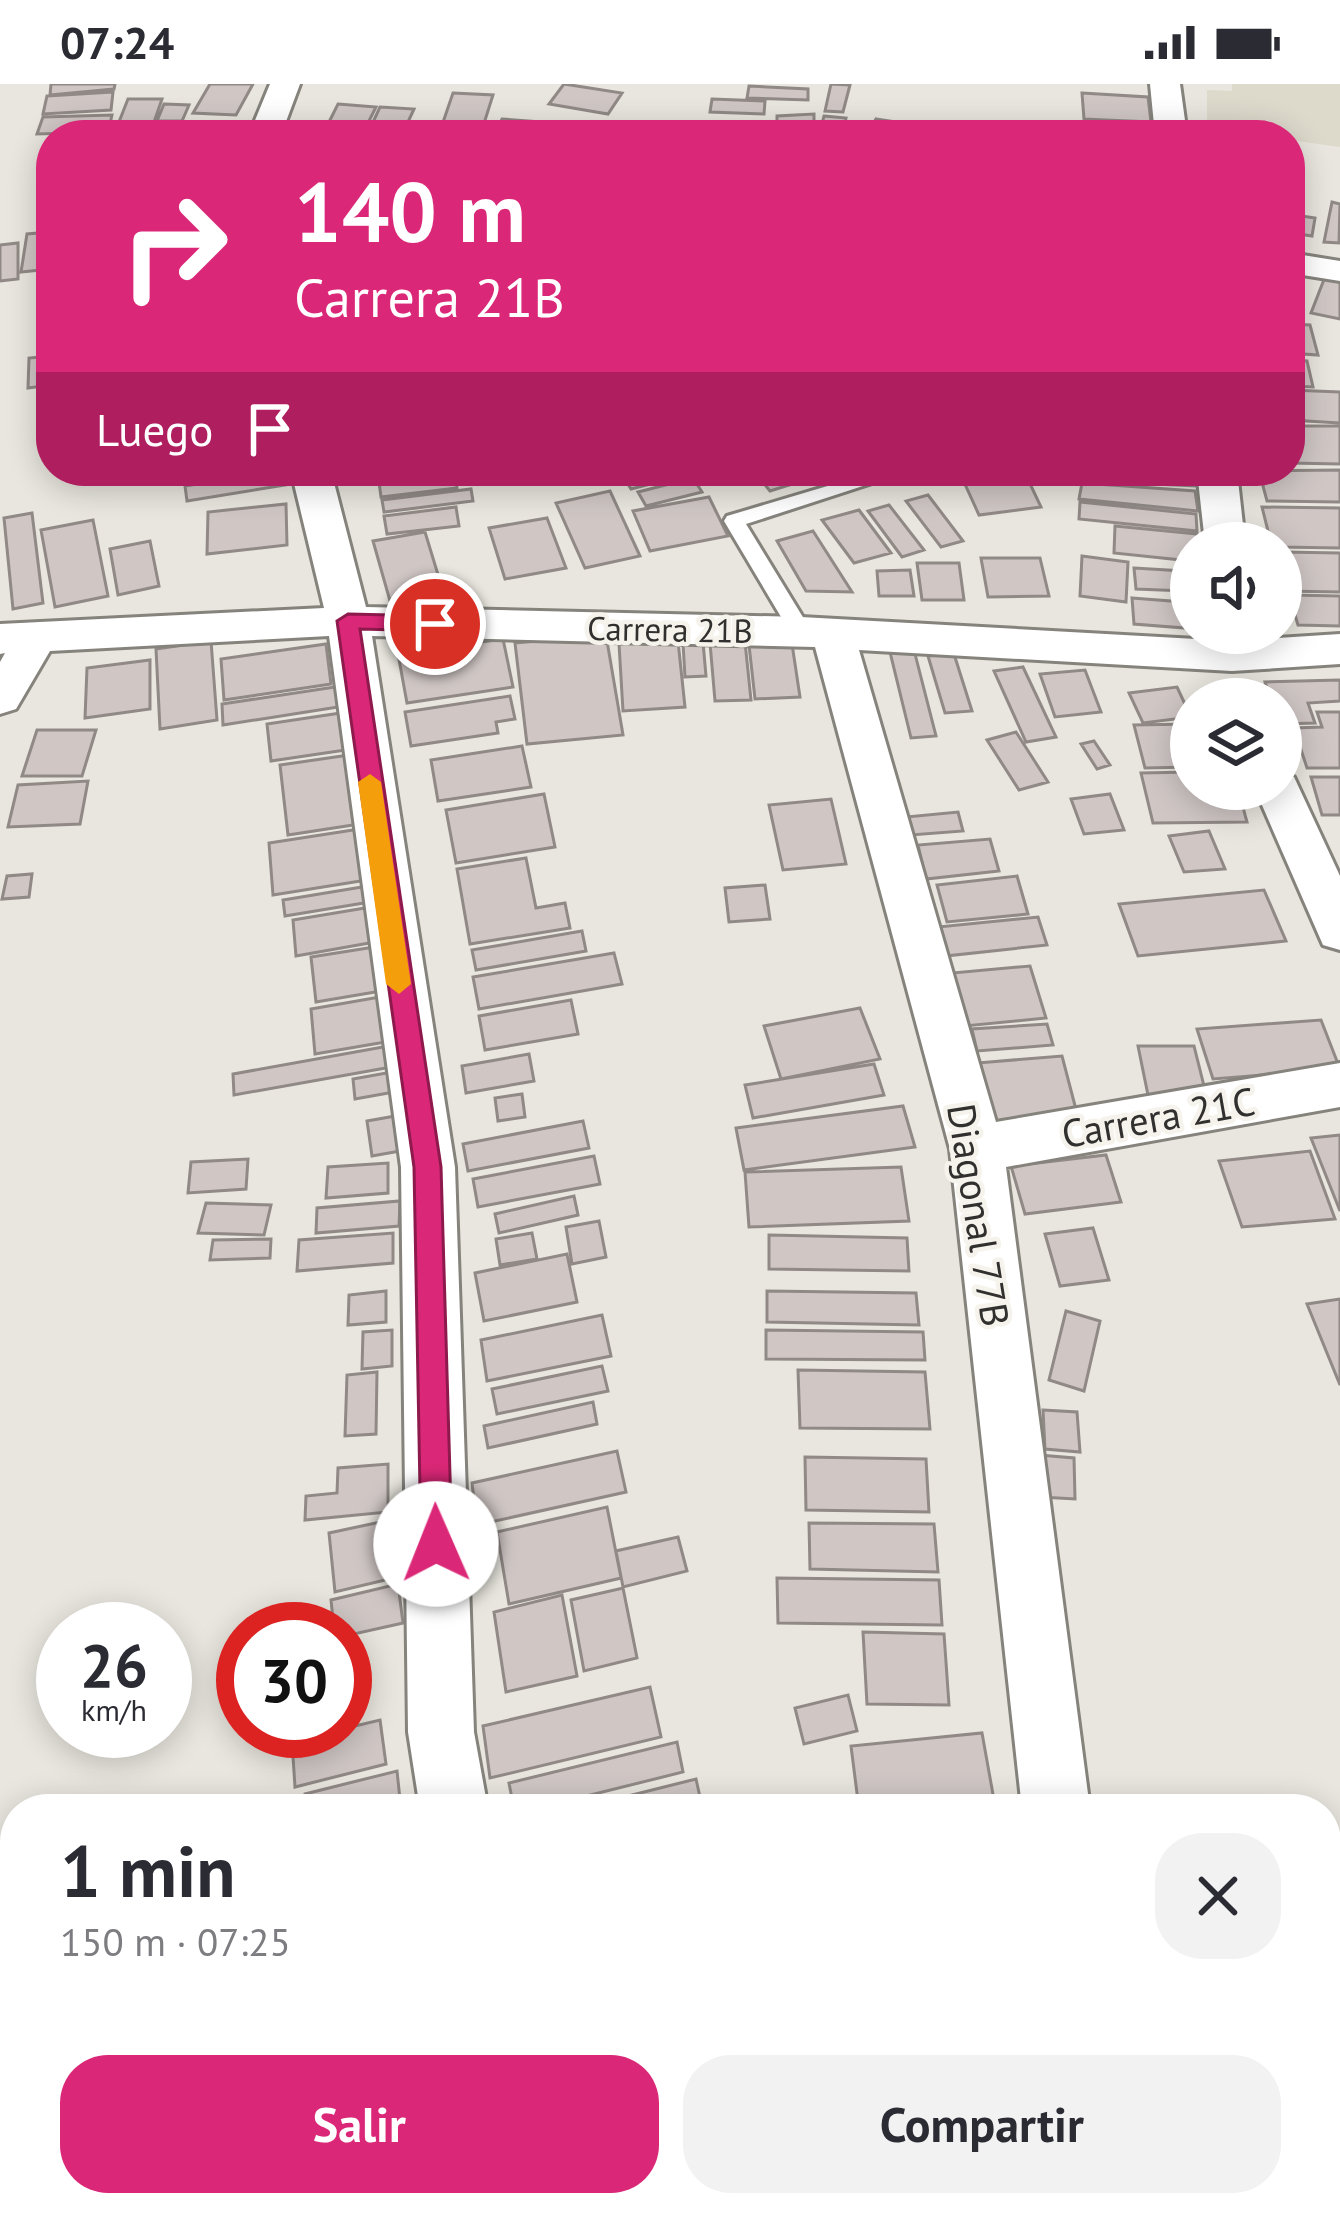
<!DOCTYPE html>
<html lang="es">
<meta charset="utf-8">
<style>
body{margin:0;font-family:"PT Sans",sans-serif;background:#f2f2f3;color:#2b2b33;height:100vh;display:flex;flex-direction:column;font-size:45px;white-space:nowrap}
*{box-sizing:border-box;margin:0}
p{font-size:39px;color:#7c7c81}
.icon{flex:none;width:66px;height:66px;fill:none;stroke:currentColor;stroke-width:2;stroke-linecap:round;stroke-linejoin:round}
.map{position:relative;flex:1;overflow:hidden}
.panel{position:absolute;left:0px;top:1710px;width:1341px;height:423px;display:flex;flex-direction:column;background:#fff;border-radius:48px 48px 0 0;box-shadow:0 6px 30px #0003}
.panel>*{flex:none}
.hud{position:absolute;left:36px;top:36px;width:1269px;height:366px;border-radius:48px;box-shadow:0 6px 30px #0003;background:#db2777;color:#fff;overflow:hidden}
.fabs{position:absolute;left:1170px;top:438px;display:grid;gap:24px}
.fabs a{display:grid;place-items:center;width:132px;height:132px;border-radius:50%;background:#fff;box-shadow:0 6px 30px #0003;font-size:60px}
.speed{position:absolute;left:36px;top:1518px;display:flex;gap:24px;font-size:60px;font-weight:700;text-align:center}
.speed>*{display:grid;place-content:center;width:156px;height:156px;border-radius:50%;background:#fff;box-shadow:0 6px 30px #0003;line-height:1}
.speed small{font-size:30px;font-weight:400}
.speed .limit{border:18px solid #d22;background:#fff;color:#111}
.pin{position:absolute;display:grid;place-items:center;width:102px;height:102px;color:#fff;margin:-51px;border:6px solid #fff;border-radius:50%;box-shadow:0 3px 12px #0007}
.me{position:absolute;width:132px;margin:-66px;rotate:359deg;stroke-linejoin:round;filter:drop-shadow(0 0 9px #0008)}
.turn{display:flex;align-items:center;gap:42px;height:252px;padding:0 60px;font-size:54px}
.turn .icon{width:156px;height:156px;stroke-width:2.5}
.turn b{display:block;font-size:84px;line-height:102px}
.then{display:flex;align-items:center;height:114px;padding:0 60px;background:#0003;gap:24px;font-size:45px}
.round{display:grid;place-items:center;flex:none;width:126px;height:126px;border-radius:48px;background:#f2f2f3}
.overview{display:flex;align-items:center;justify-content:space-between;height:204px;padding:0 60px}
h1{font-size:72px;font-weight:600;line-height:90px}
.primary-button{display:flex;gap:24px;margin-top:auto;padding:24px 60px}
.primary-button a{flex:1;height:138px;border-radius:48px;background:#db2777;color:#fff;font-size:48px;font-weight:600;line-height:138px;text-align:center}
.primary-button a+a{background:#f2f2f3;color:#2b2b33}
.status{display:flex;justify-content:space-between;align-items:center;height:84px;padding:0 60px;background:#fff;direction:ltr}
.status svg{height:33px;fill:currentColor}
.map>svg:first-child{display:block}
</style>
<div class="status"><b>07:24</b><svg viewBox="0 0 49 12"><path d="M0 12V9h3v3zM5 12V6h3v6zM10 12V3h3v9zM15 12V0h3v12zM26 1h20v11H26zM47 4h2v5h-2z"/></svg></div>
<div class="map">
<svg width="1340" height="2131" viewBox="0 0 1340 2131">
<rect width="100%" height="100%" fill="#e8e6de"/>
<path fill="#dddacc" d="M 1232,0 L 1340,0 L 1340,63 L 1290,56 L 1290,51 L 1207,46 L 1207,6 L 1232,7 Z"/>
<path fill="#d0c7c5" stroke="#908986" stroke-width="3" d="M 51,0 L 115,0 L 114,5 L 50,11 Z
M 210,0 L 253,0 L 236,31 L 193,29 Z
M 564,0 L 622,9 L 608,30 L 549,20 Z
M 831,0 L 850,1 L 843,28 L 825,27 Z
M 749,2 L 808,5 L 808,16 L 747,14 Z
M 113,8 L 111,26 L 43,30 L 47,12 Z
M 453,9 L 493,11 L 481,49 L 440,47 Z
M 1082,9 L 1148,13 L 1151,38 L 1084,35 Z
M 128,15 L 162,15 L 154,38 L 119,38 Z
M 712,15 L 765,17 L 764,30 L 710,28 Z
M 164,20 L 189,21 L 182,37 L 157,37 Z
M 338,20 L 376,23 L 362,51 L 323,50 Z
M 380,23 L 414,25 L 402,51 L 368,49 Z
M 814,30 L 814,44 L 777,43 L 777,32 Z
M 112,31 L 108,48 L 37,50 L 43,33 Z
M 824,32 L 846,34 L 842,50 L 820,47 Z
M 502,35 L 543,38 L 538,51 L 495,51 Z
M 876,35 L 902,39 L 896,51 L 867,51 Z
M 1104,41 L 1163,44 L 1164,51 L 1105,51 Z
M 1332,118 L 1340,120 L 1339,159 L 1324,158 Z
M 1295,131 L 1315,134 L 1312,152 L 1292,149 Z
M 51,148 L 51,185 L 21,188 L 27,150 Z
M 18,159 L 18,195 L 0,197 L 0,161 Z
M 1325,193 L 1340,196 L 1340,235 L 1311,229 Z
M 1290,240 L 1310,241 L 1318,271 L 1290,269 Z
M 51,272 L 51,301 L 28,304 L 29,274 Z
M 1290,276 L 1307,277 L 1313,303 L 1290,302 Z
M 1290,306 L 1340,308 L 1340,339 L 1290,336 Z
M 1290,342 L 1340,342 L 1340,380 L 1290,379 Z
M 1340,386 L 1340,418 L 1267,417 L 1259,387 Z
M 277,387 L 288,387 L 291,400 L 187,417 L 185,402 Z
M 620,387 L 692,387 L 694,389 L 631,405 Z
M 754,387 L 810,387 L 815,393 L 770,407 Z
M 959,387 L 1024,387 L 1041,423 L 979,431 Z
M 1046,387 L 1193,387 L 1195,402 L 1047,395 Z
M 455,390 L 457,404 L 381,413 L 379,398 Z
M 693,394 L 702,408 L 646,422 L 638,408 Z
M 1082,399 L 1195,407 L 1198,427 L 1079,415 Z
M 471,405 L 473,417 L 384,428 L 382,416 Z
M 610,407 L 640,472 L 585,484 L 556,419 Z
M 928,411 L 963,457 L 941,463 L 906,417 Z
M 709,413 L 728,452 L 650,467 L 633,427 Z
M 1080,418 L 1196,430 L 1197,447 L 1079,435 Z
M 286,420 L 287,461 L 207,470 L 208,428 Z
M 889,421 L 924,466 L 902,473 L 868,427 Z
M 456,423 L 459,442 L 387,450 L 384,432 Z
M 1262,423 L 1340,424 L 1340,464 L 1281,463 L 1281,459 L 1271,459 Z
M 859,426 L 891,469 L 854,479 L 822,436 Z
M 32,429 L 43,519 L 13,525 L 4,434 Z
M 547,434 L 566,484 L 505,495 L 489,444 Z
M 93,436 L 108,512 L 55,523 L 41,446 Z
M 1115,442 L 1197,450 L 1197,459 L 1191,459 L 1191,477 L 1114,469 Z
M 813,447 L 852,508 L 806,507 L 777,457 Z
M 425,448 L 443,507 L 390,517 L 373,457 Z
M 150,457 L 159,502 L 118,511 L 110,465 Z
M 1281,468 L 1340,469 L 1340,508 L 1283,507 Z
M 1082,472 L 1128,478 L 1126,518 L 1080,512 Z
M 981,474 L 1040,474 L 1049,512 L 988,513 Z
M 917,479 L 959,479 L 964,516 L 922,516 Z
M 1134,484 L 1183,487 L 1185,507 L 1136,505 Z
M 910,486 L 914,512 L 879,512 L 877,487 Z
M 1289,511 L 1340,512 L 1340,542 L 1298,541 Z
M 1132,514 L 1183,518 L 1185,544 L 1134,540 Z
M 606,551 L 623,651 L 527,660 L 515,559 Z
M 503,555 L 513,603 L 407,619 L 398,570 Z
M 211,557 L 217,636 L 160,645 L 156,565 Z
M 678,557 L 685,623 L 623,627 L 619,560 Z
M 703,558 L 706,592 L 685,593 L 683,559 Z
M 745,558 L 751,616 L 715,617 L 710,559 Z
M 326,560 L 331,600 L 224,616 L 221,575 Z
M 792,560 L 800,613 L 755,615 L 749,561 Z
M 914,566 L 936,652 L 911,654 L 890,568 Z
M 954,570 L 972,627 L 945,629 L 928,572 Z
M 150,576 L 150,625 L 85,634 L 87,584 Z
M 1023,583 L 1056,653 L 1026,658 L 994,587 Z
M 1085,586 L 1101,628 L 1055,633 L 1040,590 Z
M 1340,596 L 1340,617 L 1308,619 L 1315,639 L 1281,640 L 1281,615 L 1271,615 L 1265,598 Z
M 335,603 L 338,623 L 223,641 L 222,620 Z
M 1177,603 L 1191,633 L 1143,639 L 1129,609 Z
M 510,612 L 515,635 L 496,638 L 498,649 L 411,662 L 405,628 Z
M 354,627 L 359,664 L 271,677 L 267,640 Z
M 1317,628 L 1340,628 L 1340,684 L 1307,684 L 1294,644 L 1322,643 Z
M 1191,640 L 1191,683 L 1145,684 L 1134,641 Z
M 37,646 L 96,646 L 82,692 L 22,692 Z
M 1016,648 L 1048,698 L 1019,706 L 987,656 Z
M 1094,657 L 1110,681 L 1097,685 L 1081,660 Z
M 522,662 L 531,703 L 438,717 L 431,676 Z
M 356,670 L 366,739 L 288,751 L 280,681 Z
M 1191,688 L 1191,705 L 1238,705 L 1247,738 L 1153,739 L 1141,689 Z
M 1311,693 L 1340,693 L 1340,731 L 1322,731 Z
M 88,697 L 80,740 L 8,743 L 18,701 Z
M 544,710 L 555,763 L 456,779 L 446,726 Z
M 1110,710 L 1124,746 L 1084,750 L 1071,715 Z
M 831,715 L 846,780 L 783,786 L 769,721 Z
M 958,728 L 963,747 L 911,751 L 906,733 Z
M 366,744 L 373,795 L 273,811 L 269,759 Z
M 1209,747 L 1225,785 L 1184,788 L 1169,752 Z
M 990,755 L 999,787 L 926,795 L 918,761 Z
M 526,774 L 536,824 L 565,819 L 570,844 L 470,860 L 457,785 Z
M 32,790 L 29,813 L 2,815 L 7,792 Z
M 1017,792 L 1028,830 L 947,838 L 937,801 Z
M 765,801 L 770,835 L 729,838 L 725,804 Z
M 368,802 L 370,818 L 285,832 L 283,816 Z
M 1264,806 L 1286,857 L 1138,872 L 1119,820 Z
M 371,823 L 375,858 L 296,872 L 293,836 Z
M 1038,833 L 1047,861 L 936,873 L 928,844 Z
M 582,847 L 586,867 L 476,886 L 472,866 Z
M 387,861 L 393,905 L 316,918 L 311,873 Z
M 614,869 L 622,900 L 479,925 L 473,893 Z
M 1030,882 L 1046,934 L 965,942 L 952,889 Z
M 397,910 L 403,955 L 315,970 L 311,925 Z
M 571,916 L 578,950 L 485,966 L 479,932 Z
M 860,924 L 880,975 L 781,995 L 764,942 Z
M 1321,936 L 1340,985 L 1213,995 L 1197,945 Z
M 1047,940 L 1053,961 L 977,967 L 972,945 Z
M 405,959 L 408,980 L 234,1011 L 233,990 Z
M 1138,962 L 1194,962 L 1207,1014 L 1149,1016 Z
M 529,970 L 534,997 L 466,1009 L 462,982 Z
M 1062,972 L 1079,1037 L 993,1044 L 977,979 Z
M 874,980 L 884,1011 L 753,1034 L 745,1001 Z
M 392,988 L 394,1008 L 355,1015 L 353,995 Z
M 522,1010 L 525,1033 L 498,1037 L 495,1014 Z
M 903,1022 L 915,1063 L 744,1086 L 736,1044 Z
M 412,1029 L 417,1064 L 372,1072 L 367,1037 Z
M 583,1037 L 589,1064 L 468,1087 L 463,1060 Z
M 1340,1051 L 1340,1127 L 1311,1054 Z
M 1310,1067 L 1335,1135 L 1242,1143 L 1219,1077 Z
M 1106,1071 L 1121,1118 L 1025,1130 L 1011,1082 Z
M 594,1072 L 600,1100 L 478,1123 L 473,1095 Z
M 248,1075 L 246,1105 L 188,1109 L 191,1078 Z
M 388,1079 L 388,1109 L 326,1114 L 328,1083 Z
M 901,1083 L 909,1137 L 749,1143 L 745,1088 Z
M 574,1112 L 578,1131 L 499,1149 L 495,1130 Z
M 400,1117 L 399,1142 L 316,1149 L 317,1124 Z
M 206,1119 L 271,1121 L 264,1151 L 198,1149 Z
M 599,1137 L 606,1173 L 572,1180 L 566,1143 Z
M 1093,1144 L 1109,1196 L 1060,1202 L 1045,1150 Z
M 393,1149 L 393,1179 L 297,1187 L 299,1156 Z
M 532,1149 L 537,1175 L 500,1181 L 496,1155 Z
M 769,1151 L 907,1154 L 909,1187 L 769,1185 Z
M 271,1155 L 270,1174 L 210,1176 L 213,1156 Z
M 567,1170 L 577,1218 L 484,1237 L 475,1189 Z
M 386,1207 L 386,1238 L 348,1241 L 349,1211 Z
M 767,1207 L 916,1209 L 919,1241 L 767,1238 Z
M 1340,1215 L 1340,1301 L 1307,1220 Z
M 1066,1227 L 1100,1237 L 1084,1307 L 1049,1296 Z
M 602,1231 L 611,1272 L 487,1297 L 481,1256 Z
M 392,1246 L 392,1282 L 362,1285 L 363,1248 Z
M 766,1246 L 923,1248 L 925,1276 L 766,1275 Z
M 602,1282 L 608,1307 L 497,1330 L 492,1305 Z
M 798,1286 L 925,1288 L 930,1345 L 800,1344 Z
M 377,1288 L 376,1350 L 345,1352 L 347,1291 Z
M 593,1318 L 597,1340 L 488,1364 L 484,1342 Z
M 1043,1326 L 1077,1328 L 1080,1368 L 1045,1365 Z
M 617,1367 L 626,1408 L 477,1441 L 472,1399 Z
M 1039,1371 L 1074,1374 L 1075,1415 L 1041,1413 Z
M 805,1373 L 926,1375 L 929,1428 L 806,1426 Z
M 388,1380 L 388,1428 L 305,1436 L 306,1412 L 337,1409 L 338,1384 Z
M 607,1423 L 621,1494 L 509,1520 L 497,1448 Z
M 399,1434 L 406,1491 L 335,1508 L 329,1449 Z
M 809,1439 L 934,1440 L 938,1488 L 810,1485 Z
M 678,1453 L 687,1487 L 623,1503 L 616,1467 Z
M 777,1494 L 939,1496 L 942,1541 L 778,1539 Z
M 398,1500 L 403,1539 L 345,1552 L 345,1545 L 334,1545 L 331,1516 Z
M 623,1504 L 637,1574 L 584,1587 L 571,1516 Z
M 562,1511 L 577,1592 L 506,1608 L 494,1528 Z
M 863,1548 L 944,1550 L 949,1621 L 867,1620 Z
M 650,1603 L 661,1653 L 490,1694 L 483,1642 Z
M 848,1611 L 857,1647 L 804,1660 L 795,1624 Z
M 380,1636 L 386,1680 L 295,1703 L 292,1657 Z
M 982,1649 L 994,1716 L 859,1725 L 851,1662 Z
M 677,1658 L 683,1688 L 534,1725 L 514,1725 L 509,1699 Z
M 397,1687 L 401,1725 L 306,1725 L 305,1710 Z
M 696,1695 L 702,1722 L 576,1725 Z
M 1326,1991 L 1340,2035 L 1340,2068 L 1326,2071 Z
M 469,2118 L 483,2118 L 485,2131 L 421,2131 Z
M 949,2118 L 1037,2118 L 1040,2131 L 952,2131 Z"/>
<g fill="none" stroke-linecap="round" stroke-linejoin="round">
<defs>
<path id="lane" d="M 878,387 L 909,387 L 746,440 L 812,548 L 809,553 L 793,553 L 724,437 L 727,432 Z"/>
<path id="street" d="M 270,0 L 300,0 L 281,51 L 249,51 Z
M 1150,0 L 1180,0 L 1187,51 L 1155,51 Z
M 1290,169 L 1340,177 L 1340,197 L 1290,189 Z
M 291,387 L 331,387 L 366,523 L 801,533 L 1232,557 L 1340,550 L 1340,580 L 1232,587 L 859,566 L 996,1038 L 1340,979 L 1340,1023 L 1006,1083 L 1090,1725 L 1022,1725 L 950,1065 L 815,563 L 372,552 L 455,1083 L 474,1648 L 488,1725 L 420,1725 L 408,1648 L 401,1083 L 329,552 L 50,567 L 16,625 L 0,630 L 0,578 L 5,569 L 0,570 L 0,540 L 324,524 Z
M 1197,387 L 1237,387 L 1245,459 L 1205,459 Z
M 1281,689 L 1294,693 L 1340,792 L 1340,866 L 1323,861 L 1255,705 L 1281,705 Z
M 1340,2054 L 1340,2130 L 1315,2131 L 1298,2122 L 1294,2131 L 1182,2131 L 1188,2118 L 1326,2118 L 1326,2059 Z
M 485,2118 L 563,2118 L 565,2131 L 487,2131 Z
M 1064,2118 L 1142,2118 L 1144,2131 L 1066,2131 Z"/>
</defs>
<use href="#lane" stroke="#85837c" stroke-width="6"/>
<use href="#street" stroke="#85837c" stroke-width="6"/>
<use href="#lane" fill="#fff" fill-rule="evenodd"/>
<use href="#street" fill="#fff" fill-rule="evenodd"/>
</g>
<path fill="#db2777" stroke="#8e194d" stroke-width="3" d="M 348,530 L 435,532 L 446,540 L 435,547 L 360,545 L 441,1083 L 452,1460 L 448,1471 L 436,1476 L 425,1471 L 421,1460 L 414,1083 L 337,537 Z"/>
<path fill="#f59e0b" d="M 370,690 L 381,698 L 411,900 L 399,910 L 386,900 L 358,698 Z"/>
<g text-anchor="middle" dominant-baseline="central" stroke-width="9" stroke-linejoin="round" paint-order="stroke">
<g font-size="33" fill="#31302e" stroke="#f5f3ec">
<text transform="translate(670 545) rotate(1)">Carrera 21B</text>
</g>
<g font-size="39" fill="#31302e" stroke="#f5f3ec">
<text transform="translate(1158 1033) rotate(-10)">Carrera 21C</text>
<text transform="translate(979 1131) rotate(81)">Diagonal 77B</text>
</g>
</g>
</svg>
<div class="fabs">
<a><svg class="icon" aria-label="sound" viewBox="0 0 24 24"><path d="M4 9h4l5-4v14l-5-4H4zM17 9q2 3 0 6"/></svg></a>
<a><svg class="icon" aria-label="layers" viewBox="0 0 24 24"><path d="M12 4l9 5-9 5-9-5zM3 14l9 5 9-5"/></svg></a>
</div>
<div class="speed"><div>26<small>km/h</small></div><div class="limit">30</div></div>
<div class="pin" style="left:435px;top:540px;background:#d93025"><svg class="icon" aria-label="arrive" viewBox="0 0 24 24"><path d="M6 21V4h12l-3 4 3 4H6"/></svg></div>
<svg class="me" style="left:436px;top:1460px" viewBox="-20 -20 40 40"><circle r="19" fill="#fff"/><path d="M0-13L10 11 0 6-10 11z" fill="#db2777"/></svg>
<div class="hud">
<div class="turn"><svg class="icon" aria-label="right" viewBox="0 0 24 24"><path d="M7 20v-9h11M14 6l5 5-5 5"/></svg><div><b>140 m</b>Carrera 21B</div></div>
<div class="then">Luego<svg class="icon" aria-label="arrive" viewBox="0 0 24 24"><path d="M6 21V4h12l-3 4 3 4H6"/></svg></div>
</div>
<section class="panel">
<div class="overview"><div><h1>1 min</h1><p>150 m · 07:25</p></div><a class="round"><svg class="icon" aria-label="close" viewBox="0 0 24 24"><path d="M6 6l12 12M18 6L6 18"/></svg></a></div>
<div class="primary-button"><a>Salir</a><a>Compartir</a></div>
</section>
</div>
